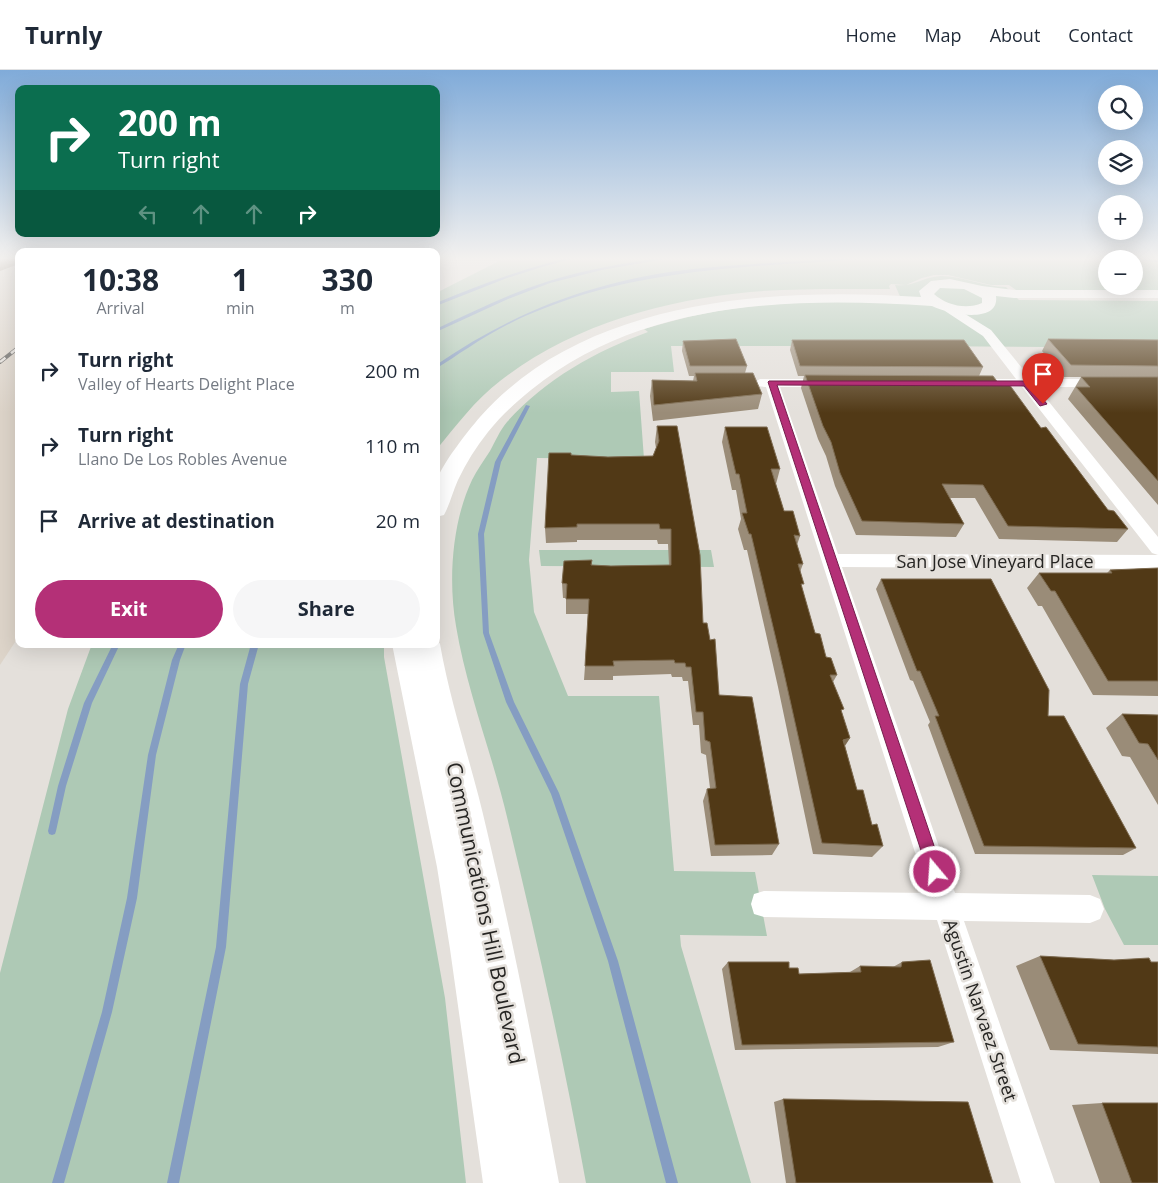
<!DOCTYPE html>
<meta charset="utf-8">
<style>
body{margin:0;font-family:"Open Sans",sans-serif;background:#f6f6f7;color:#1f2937;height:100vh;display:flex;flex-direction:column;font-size:19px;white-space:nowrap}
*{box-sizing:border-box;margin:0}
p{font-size:16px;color:#747a83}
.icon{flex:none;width:28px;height:28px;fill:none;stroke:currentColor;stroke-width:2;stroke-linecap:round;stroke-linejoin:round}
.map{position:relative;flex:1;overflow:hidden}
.sheet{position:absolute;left:15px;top:178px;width:425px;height:400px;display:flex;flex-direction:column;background:#fff;border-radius:10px;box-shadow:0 5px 20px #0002}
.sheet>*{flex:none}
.guide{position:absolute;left:15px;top:15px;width:425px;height:152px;border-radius:10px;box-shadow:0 5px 20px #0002;background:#0b6e4f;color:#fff;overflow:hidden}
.fabs{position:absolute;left:1098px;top:15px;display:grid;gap:10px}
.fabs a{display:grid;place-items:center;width:45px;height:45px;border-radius:50%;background:#fff;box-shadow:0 5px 20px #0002;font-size:25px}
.pin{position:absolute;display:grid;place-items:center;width:42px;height:42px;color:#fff;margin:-51px -21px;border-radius:50% 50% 50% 0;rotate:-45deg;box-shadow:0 0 5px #0007}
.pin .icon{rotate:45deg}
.me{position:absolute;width:55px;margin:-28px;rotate:342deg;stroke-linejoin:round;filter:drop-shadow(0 0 4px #0008)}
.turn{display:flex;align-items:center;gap:18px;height:105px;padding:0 20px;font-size:22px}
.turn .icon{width:65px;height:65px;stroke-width:2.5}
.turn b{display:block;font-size:35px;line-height:42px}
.lanes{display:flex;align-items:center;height:48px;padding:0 20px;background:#0003;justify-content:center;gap:25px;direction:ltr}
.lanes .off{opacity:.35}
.eta{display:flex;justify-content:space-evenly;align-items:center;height:85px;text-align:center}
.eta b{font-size:30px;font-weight:700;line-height:35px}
.cta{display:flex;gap:10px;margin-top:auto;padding:10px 20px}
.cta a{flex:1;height:58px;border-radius:30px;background:#b43077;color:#fff;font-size:20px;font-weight:700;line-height:58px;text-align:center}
.cta a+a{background:#f6f6f7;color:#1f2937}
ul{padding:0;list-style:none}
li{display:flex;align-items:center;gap:15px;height:75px;padding:0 20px}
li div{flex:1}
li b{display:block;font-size:19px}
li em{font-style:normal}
header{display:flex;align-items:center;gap:30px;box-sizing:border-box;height:70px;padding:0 25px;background:#fff;border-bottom:1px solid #e0e1e3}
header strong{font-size:24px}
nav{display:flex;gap:28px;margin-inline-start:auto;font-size:18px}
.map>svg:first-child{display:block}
</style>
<header>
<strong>Turnly</strong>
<nav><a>Home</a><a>Map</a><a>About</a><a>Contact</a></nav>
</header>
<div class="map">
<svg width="1158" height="1113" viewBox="0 0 1158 1113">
<rect width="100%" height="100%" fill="#e4e0db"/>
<path fill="#ddd4c9" d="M 0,187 L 19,187 L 19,566 L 0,595 Z"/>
<path fill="#aec9b5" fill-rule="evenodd" d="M 507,187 L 1158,187 L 1158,222 L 1016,220 L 1009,215 L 991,215 L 948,205 L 934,205 L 922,208 L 906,215 L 891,214 L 889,216 L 890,219 C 844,219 797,218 750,222 C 663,230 570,256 500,311 C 475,330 456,356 436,380 L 436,223 ZM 1106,189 L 1134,189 L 1134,216 L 1106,216 Z
M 941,206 C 963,206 984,217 1006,217 L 1019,230 L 1158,231 L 1158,278 L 910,276 L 671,276 L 674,302 L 611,302 L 611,322 L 639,321 L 644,389 L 537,388 L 529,490 L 534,542 L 568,626 L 659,626 L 674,801 L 755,802 L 767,866 L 680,865 L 681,876 L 751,1113 L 586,1113 C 564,991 537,871 508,751 C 493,686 467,622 456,556 C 448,510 452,452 472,410 C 477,400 484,390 490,381 C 495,372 500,360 507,352 C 544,310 596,281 648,262 L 644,259 C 665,253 686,247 707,243 C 771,230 838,232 902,231 L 895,215 C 915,217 922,207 941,206 Z
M 539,480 L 711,480 L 714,497 L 541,496 Z
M 92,574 L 384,574 L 384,587 L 445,928 L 466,1113 L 0,1113 L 0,903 L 68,639 Z
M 1092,805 L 1158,806 L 1158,875 L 1124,875 L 1105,839 Z"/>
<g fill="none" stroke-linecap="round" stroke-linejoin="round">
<path fill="#859dc2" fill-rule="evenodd" d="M 571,187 L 578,187 L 542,197 L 507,208 L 436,236 L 436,233 C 480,215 525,198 571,187 Z
M 667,187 L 676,187 L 602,200 L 550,213 L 508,229 L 436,262 L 436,259 C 472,242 508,224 546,212 C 585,199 626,193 667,187 Z
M 860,187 L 875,187 L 873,188 C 762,197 651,196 545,238 C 518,248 492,262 468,278 C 457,284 447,293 436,298 L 436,295 C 516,240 597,210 693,199 C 749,193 804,192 860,187 Z
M 1110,187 L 1158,190 L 1158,192 L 1134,190 L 1134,189 L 1112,188 Z
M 526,335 L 530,336 L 501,392 L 484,464 L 489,563 L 514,632 L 559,723 L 618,891 L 678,1113 L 666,1113 L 608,891 L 551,724 L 506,632 L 483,563 L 478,464 L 495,392 Z
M 113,574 L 120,574 L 92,633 L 66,716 L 56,761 L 55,764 L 52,765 L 49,764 L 48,761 L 58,716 L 84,633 Z
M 179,574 L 186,574 L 180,590 L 156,685 L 137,828 L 112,942 L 64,1113 L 52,1113 L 102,942 L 127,828 L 148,685 L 172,590 Z
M 251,574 L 259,574 L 248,614 L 226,877 L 179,1113 L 167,1113 L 216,877 L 240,614 Z"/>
<path fill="#fff" fill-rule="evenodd" d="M 949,234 L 991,260 L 1031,309 L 1158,309 L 1158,317 L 1037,317 L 1158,467 L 1158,485 L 1152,483 L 1022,317 L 968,316 L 966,313 L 973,309 L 1016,309 L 983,266 L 945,241 L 943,238 L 945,235 Z
M 760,309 L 829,309 L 836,313 L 829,317 L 780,317 L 838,484 L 1158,485 L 1158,499 L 842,497 L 955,823 L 1090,825 L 1100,829 L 1104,839 L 1100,849 L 1090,853 L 964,851 L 1055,1113 L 1021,1113 L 937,850 L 764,847 L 754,844 L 751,834 L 754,824 L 764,821 L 928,823 L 766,317 L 755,316 L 753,313 Z"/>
<path fill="#fff" fill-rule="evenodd" d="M 950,209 L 982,216 L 1014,220 L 1158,220 L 1158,228 L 1014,228 L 996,226 C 1000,255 947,244 932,236 C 795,227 643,229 531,320 C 515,333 501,346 488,362 C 476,377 466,393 458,410 C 453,421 450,434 444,445 L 436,447 C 436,436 434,423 436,413 C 440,396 468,361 480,347 C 585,228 774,217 921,227 L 919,221 L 931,211 ZM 940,218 L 964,219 L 982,228 L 982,233 C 966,240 946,235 934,224 Z
M 436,567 L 440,574 C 451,637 473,698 487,761 C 515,878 537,995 559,1113 L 483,1113 L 450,879 L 437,797 L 392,574 L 436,574 Z"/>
<defs>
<path id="rail" d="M 0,292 L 19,277"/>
</defs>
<use href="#rail" stroke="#555451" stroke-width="4"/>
<use href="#rail" stroke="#e4e0db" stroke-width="2.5" stroke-dasharray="7" stroke-linecap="butt"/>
</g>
<path fill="#9a8c78" d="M 1048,269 L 1158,270 L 1158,435 L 1068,329 L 1081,307 L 1064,307 L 1042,281 Z
M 792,270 L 983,297 L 979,306 L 999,314 L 1041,358 L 1108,440 L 1128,459 L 1117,472 L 999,469 L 975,428 L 950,428 L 964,454 L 956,467 L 856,465 L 835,416 L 826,386 L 818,369 L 801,318 L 804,306 L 798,306 L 790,280 Z
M 683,271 L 747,296 L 745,303 L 762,324 L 758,339 L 653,351 L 650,326 L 652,310 L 693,311 L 694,306 L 689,306 L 682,281 Z
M 657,356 L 703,553 L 719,625 L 779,774 L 772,785 L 711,786 L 703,731 L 707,719 L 710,718 L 706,685 L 701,683 L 699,655 L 693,655 L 688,611 L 683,611 L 682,607 L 672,607 L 671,604 L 613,606 L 613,610 L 584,610 L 585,596 L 588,544 L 566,544 L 566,528 L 563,528 L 562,513 L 592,490 L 592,495 L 611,496 L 669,495 L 668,474 L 658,474 L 657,470 L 577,470 L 577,472 L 546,473 L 545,458 L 571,385 L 608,387 L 653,386 L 656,378 L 655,372 Z
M 725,357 L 780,399 L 776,414 L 784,441 L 800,466 L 797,475 L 803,494 L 800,502 L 802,518 L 815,563 L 826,587 L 837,605 L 833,612 L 842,643 L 850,668 L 845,676 L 857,720 L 872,755 L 883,776 L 872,787 L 813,784 L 778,617 L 747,480 L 744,480 L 738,459 L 741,449 L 736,420 L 732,420 L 722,372 Z
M 1158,498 L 1158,626 L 1093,625 L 1042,536 L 1038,536 L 1027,518 L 1039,503 L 1107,503 L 1110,500 Z
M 881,509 L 1048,646 L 1136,778 L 1123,785 L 975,784 L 928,655 L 930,652 L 913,611 L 910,610 L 876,519 Z
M 1122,644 L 1158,645 L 1158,735 L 1130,687 L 1122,686 L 1106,658 Z
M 1040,886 L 1151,892 L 1158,892 L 1158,984 L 1050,980 L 1016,896 Z
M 728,892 L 789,898 L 799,904 L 850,902 L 860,896 L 893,897 L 902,892 L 954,972 L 938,977 L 735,980 L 722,899 Z
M 783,1029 L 993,1113 L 786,1113 L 774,1032 Z
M 1102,1033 L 1158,1113 L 1100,1113 L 1072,1035 Z"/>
<path fill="#7d6b51" d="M 0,187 L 19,187 L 19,194 L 0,201 Z
M 850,668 L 841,681 L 843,670 Z"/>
<path fill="#513916" stroke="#7d6b51" d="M 736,269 L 747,296 L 690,296 L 683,271 Z
M 1048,269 L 1158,270 L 1158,296 L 1071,295 Z
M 792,270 L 964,270 L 983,297 L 800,296 Z
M 695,303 L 753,303 L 762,324 L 654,335 L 652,310 L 697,311 Z
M 805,305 L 993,306 L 999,314 L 1009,314 L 1041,358 L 1046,357 L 1108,440 L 1114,441 L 1128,459 L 1008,456 L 983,415 L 942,414 L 964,454 L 862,451 L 840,403 L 831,372 L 823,356 Z
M 1081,307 L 1158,307 L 1158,411 L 1076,317 L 1090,317 Z
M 657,356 L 677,356 L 700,485 L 703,553 L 707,553 L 710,570 L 715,569 L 719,625 L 752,627 L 779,774 L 715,775 L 707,719 L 716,718 L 710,672 L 705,670 L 703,642 L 696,642 L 691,597 L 686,597 L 685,593 L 675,593 L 674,590 L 613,591 L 614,596 L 585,596 L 589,529 L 566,529 L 567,514 L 562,513 L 564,491 L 592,490 L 591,495 L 611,496 L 671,495 L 671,459 L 660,459 L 659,454 L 577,454 L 577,457 L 545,458 L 549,383 L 571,383 L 571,385 L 608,387 L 653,386 L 659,371 Z
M 725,357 L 767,357 L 780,399 L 771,399 L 784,441 L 793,441 L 800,466 L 794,465 L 803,494 L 798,494 L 804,514 L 801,514 L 815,563 L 820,564 L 826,587 L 831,588 L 837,605 L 830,605 L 844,639 L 841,640 L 850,668 L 843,670 L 857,720 L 863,720 L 872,755 L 877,754 L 883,776 L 822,773 L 784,603 L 751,464 L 749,464 L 742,443 L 747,443 L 739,404 L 736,404 Z
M 1158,498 L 1158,611 L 1108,611 L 1055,521 L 1051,521 L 1039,503 L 1112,503 L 1110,500 Z
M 881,509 L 991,509 L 1049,620 L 1048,646 L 1064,646 L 1136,778 L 984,776 L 935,646 L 939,646 L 920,601 L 917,601 Z
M 1122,644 L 1158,645 L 1158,690 L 1148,674 L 1139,673 Z
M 1040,886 L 1114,890 L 1149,888 L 1151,892 L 1158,892 L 1158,977 L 1078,974 Z
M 930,890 L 954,972 L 742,975 L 728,892 L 789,892 L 789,898 L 798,898 L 799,904 L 861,902 L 860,896 L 901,897 L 902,892 Z
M 783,1029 L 968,1032 L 993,1113 L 796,1113 Z
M 1102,1033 L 1158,1033 L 1158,1113 L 1132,1113 Z"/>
<linearGradient id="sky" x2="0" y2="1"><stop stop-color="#80abd9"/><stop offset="0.55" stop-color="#f3f1ef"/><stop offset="1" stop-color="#f3f1ef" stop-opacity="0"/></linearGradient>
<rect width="1158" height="343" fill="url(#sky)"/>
<path fill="#b43077" stroke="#751f4d" d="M 769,311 L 1026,311 L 1029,312 L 1047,334 L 1040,336 L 1024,316 L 777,315 L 943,802 L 941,807 L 935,809 L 930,807 L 928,802 L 768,312 Z"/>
<g text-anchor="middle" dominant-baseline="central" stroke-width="5" stroke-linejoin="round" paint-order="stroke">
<g font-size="18" fill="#262523" stroke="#e4e0db">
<text x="995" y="491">San Jose Vineyard Place</text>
<text transform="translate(981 940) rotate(71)">Agustin Narvaez Street</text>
</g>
<g font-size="21" fill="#262523" stroke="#e4e0db">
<text transform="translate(486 843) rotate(78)">Communications Hill Boulevard</text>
</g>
</g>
</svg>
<div class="fabs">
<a><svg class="icon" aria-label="search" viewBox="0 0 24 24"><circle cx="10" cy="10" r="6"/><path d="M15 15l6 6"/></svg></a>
<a><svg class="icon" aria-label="layers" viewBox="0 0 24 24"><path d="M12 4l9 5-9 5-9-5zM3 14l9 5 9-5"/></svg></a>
<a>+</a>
<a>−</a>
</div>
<div class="pin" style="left:1043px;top:334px;background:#d93025"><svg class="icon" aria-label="arrive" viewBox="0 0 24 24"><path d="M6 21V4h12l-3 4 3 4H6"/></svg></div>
<svg class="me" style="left:935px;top:802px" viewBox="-20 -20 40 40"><circle r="17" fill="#b43077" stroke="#fff" stroke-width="3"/><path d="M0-11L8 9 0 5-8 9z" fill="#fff"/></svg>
<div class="guide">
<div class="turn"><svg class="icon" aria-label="right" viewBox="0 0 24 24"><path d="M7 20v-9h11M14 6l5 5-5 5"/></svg><div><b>200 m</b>Turn right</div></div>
<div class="lanes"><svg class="icon off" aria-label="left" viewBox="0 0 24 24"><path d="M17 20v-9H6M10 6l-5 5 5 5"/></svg><svg class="icon off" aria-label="ahead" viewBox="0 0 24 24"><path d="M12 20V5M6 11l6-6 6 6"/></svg><svg class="icon off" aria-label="ahead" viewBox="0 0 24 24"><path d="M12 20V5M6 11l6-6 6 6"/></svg><svg class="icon" aria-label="right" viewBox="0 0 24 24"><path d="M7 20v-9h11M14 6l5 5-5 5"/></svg></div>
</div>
<section class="sheet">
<div class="eta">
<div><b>10:38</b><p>Arrival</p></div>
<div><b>1</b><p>min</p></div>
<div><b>330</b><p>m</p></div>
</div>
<ul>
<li><svg class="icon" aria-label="right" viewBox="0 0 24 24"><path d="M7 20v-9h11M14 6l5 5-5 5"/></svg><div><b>Turn right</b><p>Valley of Hearts Delight Place</p></div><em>200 m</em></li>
<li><svg class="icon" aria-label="right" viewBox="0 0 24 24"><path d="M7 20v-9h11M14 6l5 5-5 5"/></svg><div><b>Turn right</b><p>Llano De Los Robles Avenue</p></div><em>110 m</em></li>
<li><svg class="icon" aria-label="arrive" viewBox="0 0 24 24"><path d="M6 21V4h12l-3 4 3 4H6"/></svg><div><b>Arrive at destination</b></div><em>20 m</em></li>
</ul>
<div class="cta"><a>Exit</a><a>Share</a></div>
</section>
</div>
